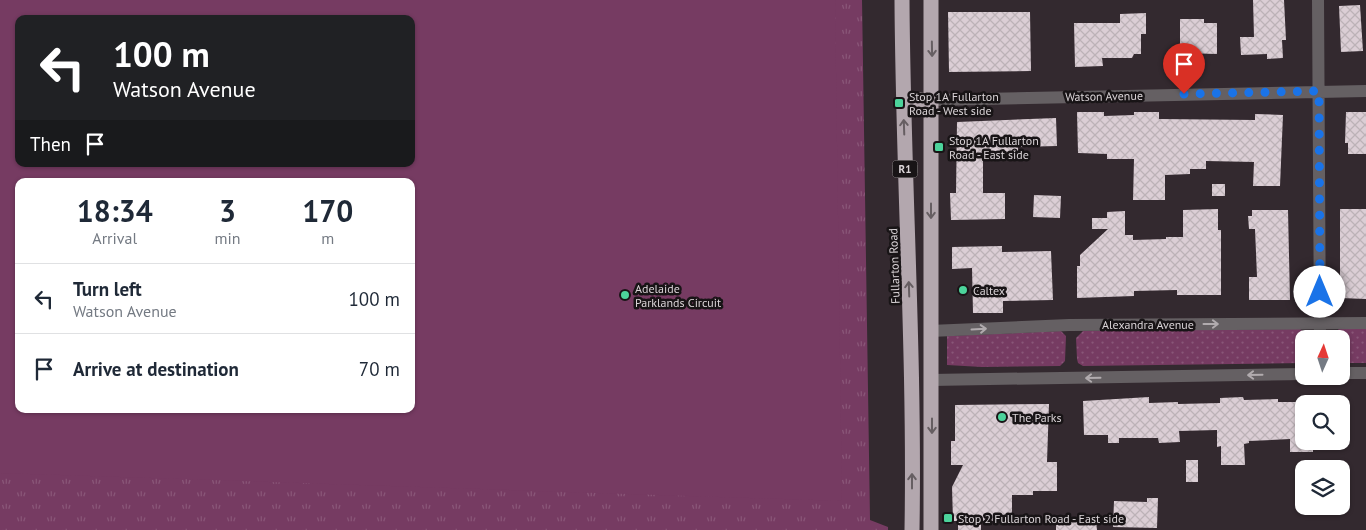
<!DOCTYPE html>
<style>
body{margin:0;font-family:"PT Sans",sans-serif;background:#f6f6f7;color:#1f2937;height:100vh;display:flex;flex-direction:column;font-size:19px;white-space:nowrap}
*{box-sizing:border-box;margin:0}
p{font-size:16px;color:#747a83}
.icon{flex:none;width:28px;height:28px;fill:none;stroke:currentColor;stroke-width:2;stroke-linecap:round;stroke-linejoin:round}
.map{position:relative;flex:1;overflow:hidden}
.details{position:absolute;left:15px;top:178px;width:400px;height:235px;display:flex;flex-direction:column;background:#fff;border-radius:10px;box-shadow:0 1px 4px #0004}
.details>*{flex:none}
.top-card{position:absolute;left:15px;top:15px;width:400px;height:152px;border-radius:10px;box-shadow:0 1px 4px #0004;background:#202124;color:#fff;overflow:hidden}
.needle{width:32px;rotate:3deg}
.tools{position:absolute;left:1295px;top:330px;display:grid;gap:10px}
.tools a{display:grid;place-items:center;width:55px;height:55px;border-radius:10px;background:#fff;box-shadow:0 1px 4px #0004;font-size:25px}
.pin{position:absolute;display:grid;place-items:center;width:42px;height:42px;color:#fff;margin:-51px -21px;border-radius:50% 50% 50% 0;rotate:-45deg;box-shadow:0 0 5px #0007}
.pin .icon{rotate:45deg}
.me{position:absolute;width:55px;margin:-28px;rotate:0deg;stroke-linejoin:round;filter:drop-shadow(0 0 4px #0008)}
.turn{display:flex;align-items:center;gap:18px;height:105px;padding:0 15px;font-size:22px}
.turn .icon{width:65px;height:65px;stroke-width:2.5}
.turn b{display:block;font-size:35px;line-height:42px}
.then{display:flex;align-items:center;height:48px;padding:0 15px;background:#0003;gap:10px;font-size:19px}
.eta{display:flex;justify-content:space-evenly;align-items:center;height:85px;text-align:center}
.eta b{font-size:30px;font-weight:700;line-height:35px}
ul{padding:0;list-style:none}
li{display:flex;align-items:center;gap:15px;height:70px;padding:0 15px;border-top:1px solid #e0e1e3}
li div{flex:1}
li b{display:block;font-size:19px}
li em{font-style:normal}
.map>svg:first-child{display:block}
</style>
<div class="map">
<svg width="1366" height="530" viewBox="0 0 1366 530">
<defs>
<pattern id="grass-dots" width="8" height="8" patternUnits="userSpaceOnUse" patternTransform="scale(1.25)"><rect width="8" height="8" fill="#763b62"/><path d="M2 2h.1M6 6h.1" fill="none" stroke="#895678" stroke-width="1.8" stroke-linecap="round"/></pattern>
<pattern id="park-tufts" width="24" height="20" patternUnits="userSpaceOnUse" patternTransform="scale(1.25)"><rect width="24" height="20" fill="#763b62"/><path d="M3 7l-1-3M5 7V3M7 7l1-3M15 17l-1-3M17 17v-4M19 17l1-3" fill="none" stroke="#895678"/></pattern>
<pattern id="building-cross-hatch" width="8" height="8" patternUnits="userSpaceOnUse" patternTransform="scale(1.25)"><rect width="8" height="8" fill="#dbced5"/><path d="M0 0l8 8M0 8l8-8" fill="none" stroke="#bcb2b7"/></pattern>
</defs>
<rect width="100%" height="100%" fill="#33292f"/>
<path fill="url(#grass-dots)" d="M 1366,328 L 1366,363 L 1341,363 L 1341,339 L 1334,339 L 1334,333 L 1339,329 Z
M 1300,329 L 1307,334 L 1307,339 L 1304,339 L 1304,363 L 1083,366 L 1078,363 L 1077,359 L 1076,338 L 1083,331 Z
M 1061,331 L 1066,336 L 1065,361 L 1060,366 L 982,367 L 947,365 L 947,336 Z"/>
<path fill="url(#park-tufts)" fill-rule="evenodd" d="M 0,0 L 862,0 L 870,520 L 888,527 L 888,530 L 0,530 ZM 19,19 L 411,19 L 411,164 L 19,164 ZM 19,181 L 411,181 L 411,409 L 19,409 Z"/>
<path fill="#763b62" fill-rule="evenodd" d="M 0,0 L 835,0 L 842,501 L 0,473 ZM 19,19 L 411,19 L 411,164 L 19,164 ZM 19,181 L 411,181 L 411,409 L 19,409 Z"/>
<path fill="url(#building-cross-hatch)" d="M 1253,0 L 1284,0 L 1286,40 L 1282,40 L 1283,58 L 1267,59 L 1267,54 L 1241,55 L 1240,37 L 1254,37 Z
M 1360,5 L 1363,51 L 1341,52 L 1339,6 Z
M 948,12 L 1030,12 L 1031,71 L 949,72 Z
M 1146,13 L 1146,34 L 1141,34 L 1141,54 L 1134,54 L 1132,58 L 1102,58 L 1103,66 L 1075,67 L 1074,23 L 1120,23 L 1120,14 Z
M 1180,19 L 1204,19 L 1204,23 L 1217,23 L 1217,54 L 1180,53 Z
M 1077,112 L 1104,112 L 1104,116 L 1134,115 L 1134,112 L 1159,112 L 1159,119 L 1255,120 L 1255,114 L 1283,115 L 1280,186 L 1253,186 L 1254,162 L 1206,161 L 1206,169 L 1190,169 L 1190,174 L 1165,175 L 1165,200 L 1133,200 L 1134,159 L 1107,159 L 1107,154 L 1078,153 Z
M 1346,112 L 1366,112 L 1366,154 L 1348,154 L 1348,143 L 1345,143 Z
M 1056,118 L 1057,146 L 1018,147 L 1018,153 L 983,154 L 983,193 L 1005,193 L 1005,219 L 951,220 L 950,193 L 956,193 L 957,122 Z
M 1212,184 L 1225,184 L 1225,196 L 1212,196 Z
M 1034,195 L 1061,196 L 1060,218 L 1033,217 Z
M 1218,209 L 1218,230 L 1221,230 L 1221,295 L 1177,295 L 1177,290 L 1134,291 L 1134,296 L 1077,298 L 1077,266 L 1080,266 L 1080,255 L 1108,229 L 1092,229 L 1092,218 L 1107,218 L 1107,212 L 1125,211 L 1125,235 L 1133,235 L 1133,240 L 1166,239 L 1166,237 L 1183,237 L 1183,210 Z
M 1340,209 L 1366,209 L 1366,299 L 1340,298 Z
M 1252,210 L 1288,210 L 1290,300 L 1249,300 L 1249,277 L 1257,277 L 1255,229 L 1249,229 L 1248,216 L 1252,216 Z
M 1002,246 L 1002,252 L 1051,251 L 1053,300 L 1003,301 L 1003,313 L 973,313 L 972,268 L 952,269 L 952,247 Z
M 1149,397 L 1149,403 L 1178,402 L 1178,404 L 1220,403 L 1220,398 L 1243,397 L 1244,400 L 1278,399 L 1278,402 L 1304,402 L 1304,441 L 1313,441 L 1313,452 L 1290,452 L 1290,439 L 1249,441 L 1249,443 L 1244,444 L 1245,465 L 1221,465 L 1221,446 L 1217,447 L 1217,430 L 1179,431 L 1180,442 L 1159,443 L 1158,438 L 1119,438 L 1119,443 L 1108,443 L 1108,435 L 1084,435 L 1083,401 Z
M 1049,404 L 1047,462 L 1057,462 L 1057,491 L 1033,491 L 1033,495 L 1012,495 L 1012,521 L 981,521 L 981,530 L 958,530 L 958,521 L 953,521 L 952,487 L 963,465 L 951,465 L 951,441 L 955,441 L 955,405 Z
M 1186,460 L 1198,460 L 1198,482 L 1186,482 Z
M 1147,498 L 1158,498 L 1157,528 L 1113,527 L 1114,501 L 1147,502 Z
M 1096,520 L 1097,530 L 1056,530 L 1056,521 Z"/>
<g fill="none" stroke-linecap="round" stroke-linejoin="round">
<path stroke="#656063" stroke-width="12" d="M 1318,0 L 1320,339
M 932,100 L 1366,91
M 930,331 L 1069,325 L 1366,323
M 1341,373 L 1366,373
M 931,380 L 1304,374"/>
<path stroke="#b3a7ae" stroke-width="15" d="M 902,0 C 903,177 915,353 912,530
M 931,0 L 931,530
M 903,100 L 932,100"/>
</g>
<defs><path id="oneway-shaft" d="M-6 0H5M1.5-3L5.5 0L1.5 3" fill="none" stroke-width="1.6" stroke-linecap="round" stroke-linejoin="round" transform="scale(1.25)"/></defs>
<g stroke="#665e62">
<use href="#oneway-shaft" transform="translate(932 49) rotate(89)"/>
<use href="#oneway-shaft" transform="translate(904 127) rotate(-92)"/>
<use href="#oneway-shaft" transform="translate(931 211) rotate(90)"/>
<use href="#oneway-shaft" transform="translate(909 289) rotate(-92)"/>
<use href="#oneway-shaft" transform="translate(932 426) rotate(90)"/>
<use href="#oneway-shaft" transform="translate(912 481) rotate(-90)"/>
</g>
<g stroke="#b1abae">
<use href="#oneway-shaft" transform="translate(1211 324)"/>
<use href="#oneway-shaft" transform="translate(979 329) rotate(-3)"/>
<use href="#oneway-shaft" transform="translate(1255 375) rotate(179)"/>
<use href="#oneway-shaft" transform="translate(1093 378) rotate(179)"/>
</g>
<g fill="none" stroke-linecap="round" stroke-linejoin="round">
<path stroke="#1a73e8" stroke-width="9" stroke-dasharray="0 16.2" d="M 1184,94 L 1319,91 L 1320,292"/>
</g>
<g fill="#4cd39b" stroke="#181416" stroke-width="2">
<rect x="894" y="98" width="10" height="10" rx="2.5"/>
<rect x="934" y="142" width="10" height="10" rx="2.5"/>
<circle cx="963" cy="290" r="5"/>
<circle cx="625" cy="295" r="5"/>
<circle cx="1002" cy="417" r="5"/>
<rect x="943" y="513" width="10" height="10" rx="2.5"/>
</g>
<g text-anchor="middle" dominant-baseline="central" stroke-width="5" stroke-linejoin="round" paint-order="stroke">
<rect fill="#181416" stroke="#a09a9d" stroke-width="1" x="892.5" y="160.5" width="25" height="17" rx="4"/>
<g font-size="11" font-weight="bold" fill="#dad4d7">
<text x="905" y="169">R1</text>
</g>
<g font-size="12" fill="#dad4d7" stroke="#181416" text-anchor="start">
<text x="909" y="96">Stop 1A Fullarton<tspan x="909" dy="14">Road - West side</tspan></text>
<text x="949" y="140">Stop 1A Fullarton<tspan x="949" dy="14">Road - East side</tspan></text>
<text x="635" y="288">Adelaide<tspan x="635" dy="14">Parklands Circuit</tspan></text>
<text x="973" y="290">Caltex</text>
<text x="1012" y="417">The Parks</text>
<text x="958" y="518">Stop 2 Fullarton Road - East side</text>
</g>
<g font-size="12" fill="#dad4d7" stroke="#181416">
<text transform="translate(1104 96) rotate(-1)">Watson Avenue</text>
<text transform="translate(894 266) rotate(-92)">Fullarton Road</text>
<text x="1148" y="324">Alexandra Avenue</text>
</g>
</g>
</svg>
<div class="tools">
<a><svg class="needle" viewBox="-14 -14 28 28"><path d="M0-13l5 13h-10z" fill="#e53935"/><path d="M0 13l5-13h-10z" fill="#747a83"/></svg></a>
<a><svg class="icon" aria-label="search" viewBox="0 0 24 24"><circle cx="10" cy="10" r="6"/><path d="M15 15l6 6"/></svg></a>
<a><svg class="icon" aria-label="layers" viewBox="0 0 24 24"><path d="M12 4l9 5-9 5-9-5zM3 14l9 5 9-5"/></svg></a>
</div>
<div class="pin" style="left:1184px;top:94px;background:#d93025"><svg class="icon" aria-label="arrive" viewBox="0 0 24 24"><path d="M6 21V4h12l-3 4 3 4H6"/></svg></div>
<svg class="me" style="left:1320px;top:292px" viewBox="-20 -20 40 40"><circle r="19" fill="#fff"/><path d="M0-13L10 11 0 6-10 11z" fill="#1a73e8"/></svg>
<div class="top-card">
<div class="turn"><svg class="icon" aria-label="left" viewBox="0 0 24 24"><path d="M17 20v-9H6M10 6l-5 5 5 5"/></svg><div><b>100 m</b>Watson Avenue</div></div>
<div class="then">Then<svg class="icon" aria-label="arrive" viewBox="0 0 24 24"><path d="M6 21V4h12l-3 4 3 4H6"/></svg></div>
</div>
<section class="details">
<div class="eta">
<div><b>18:34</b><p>Arrival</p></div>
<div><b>3</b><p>min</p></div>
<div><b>170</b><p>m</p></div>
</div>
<ul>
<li><svg class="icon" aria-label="left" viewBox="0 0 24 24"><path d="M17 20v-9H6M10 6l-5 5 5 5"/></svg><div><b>Turn left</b><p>Watson Avenue</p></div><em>100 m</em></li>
<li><svg class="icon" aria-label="arrive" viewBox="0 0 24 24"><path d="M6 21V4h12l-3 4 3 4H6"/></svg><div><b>Arrive at destination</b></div><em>70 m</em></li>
</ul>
</section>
</div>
